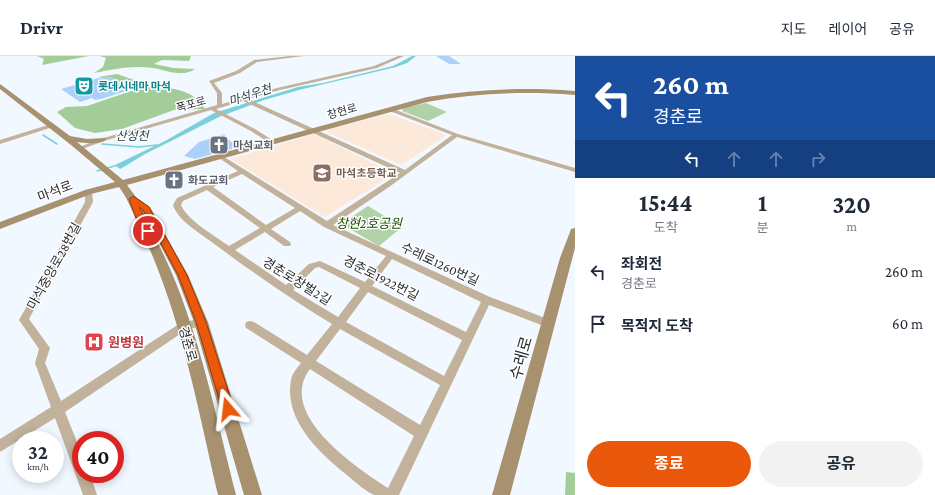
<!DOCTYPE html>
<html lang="ko">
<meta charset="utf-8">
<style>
body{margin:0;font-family:"Crimson Pro","Noto Sans KR",serif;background:#f2f2f3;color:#1f2937;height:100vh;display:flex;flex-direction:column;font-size:15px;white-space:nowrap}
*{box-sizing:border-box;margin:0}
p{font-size:13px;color:#747a83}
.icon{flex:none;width:22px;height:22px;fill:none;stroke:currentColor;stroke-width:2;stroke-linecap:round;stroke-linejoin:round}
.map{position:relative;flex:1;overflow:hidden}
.details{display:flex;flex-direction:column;background:#fff;width:360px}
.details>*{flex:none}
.top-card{background:#1a4fa0;color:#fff;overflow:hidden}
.speed{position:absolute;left:12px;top:375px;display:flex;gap:8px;font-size:20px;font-weight:700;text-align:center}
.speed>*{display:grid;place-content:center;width:52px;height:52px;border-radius:50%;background:#fff;box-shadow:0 2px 10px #0003;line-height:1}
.speed small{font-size:10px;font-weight:400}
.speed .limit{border:6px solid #d22;background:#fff;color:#111}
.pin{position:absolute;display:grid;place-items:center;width:34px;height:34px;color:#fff;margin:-17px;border:2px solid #fff;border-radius:50%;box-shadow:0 1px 4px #0007}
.me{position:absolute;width:44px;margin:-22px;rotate:343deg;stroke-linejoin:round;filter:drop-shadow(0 0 3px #0008)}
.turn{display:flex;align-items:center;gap:14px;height:84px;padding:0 12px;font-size:18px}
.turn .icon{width:52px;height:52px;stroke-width:2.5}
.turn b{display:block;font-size:28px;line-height:34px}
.lanes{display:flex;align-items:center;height:38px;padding:0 12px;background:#0003;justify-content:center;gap:20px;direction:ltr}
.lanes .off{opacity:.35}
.eta{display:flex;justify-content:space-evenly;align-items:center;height:68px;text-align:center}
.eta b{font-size:24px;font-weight:700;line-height:28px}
.primary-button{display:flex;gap:8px;margin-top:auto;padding:8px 12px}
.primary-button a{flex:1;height:46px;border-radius:24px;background:#ea580c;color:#fff;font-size:16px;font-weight:700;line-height:46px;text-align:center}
.primary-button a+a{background:#f2f2f3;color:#1f2937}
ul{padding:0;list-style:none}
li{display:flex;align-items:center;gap:12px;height:52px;padding:0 12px}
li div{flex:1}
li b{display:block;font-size:15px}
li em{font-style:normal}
header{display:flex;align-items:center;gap:24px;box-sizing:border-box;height:56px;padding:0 20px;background:#fff;border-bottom:1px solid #e0e1e3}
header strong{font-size:19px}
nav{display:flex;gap:22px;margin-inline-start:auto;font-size:14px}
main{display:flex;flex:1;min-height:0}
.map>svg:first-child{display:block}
</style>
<header>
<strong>Drivr</strong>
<nav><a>지도</a><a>레이어</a><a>공유</a></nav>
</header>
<main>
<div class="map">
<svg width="575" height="439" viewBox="0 0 575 439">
<rect width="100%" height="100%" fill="#f1f8ff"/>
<path fill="#fde9d9" d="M 387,58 L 392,59 L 447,79 L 401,109 L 327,76 L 330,73 Z
M 313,78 L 390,115 L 391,120 L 325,161 L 230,103 Z"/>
<path fill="#b0d2a6" d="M 426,47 L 447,56 L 428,65 L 402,55 L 403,52 Z
M 368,150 L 402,171 L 379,190 L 341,168 Z"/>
<path fill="#a4cc98" d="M 37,0 L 89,0 L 42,9 L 44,3 Z
M 100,0 L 191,0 L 189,5 L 162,4 L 154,8 L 174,12 L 195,13 C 182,22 166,14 153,12 C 133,9 114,13 94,17 L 103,11 L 106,2 Z
M 117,18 C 129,22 143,28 156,30 C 177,34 192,33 205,53 L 174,54 L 122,73 L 95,77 L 75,72 L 57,56 L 66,51 L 87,50 L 134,34 L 110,21 L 98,21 Z
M 566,416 L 575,417 L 575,439 L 565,439 Z"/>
<path fill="#7bcfd9" d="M 412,0 L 416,0 L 407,7 L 396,11 L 299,34 L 264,44 L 219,61 L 145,98 L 122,112 L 120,113 L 115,109 L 165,85 L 214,57 L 298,31 L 323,27 L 393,10 Z"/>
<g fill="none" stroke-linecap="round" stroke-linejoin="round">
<path stroke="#7bcfd9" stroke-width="1.5" d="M 43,79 L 57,88
M 102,88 L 139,91 L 157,89
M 97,115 L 118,109"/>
</g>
<path fill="#acd0f7" d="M 436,0 L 449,0 L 461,8 L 449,8 Z
M 102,21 L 110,21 L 133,33 L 101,43 L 95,44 L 92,42 L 80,46 L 61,33 Z
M 224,78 L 231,86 L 238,85 L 242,90 L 195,103 L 184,100 L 199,86 Z"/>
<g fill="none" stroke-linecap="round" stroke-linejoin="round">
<path fill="#c2b29b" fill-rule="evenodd" d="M 290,0 L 304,0 L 257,6 L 240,17 L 214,27 L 222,37 L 222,48 L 277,32 L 374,10 L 398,0 L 404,0 L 377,12 L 280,34 L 248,43 L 405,114 L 452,79 L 387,54 L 387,52 L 391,52 L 458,78 L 575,112 L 575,116 L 457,81 L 389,131 L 333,169 L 490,241 L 553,265 L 554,268 L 553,271 L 549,272 L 489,249 L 399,439 C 392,439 382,439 375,439 C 367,437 353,424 347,419 C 318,396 281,361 292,320 C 294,315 298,311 301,307 L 246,272 L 245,269 L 246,266 L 250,265 L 254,266 L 307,299 L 332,268 C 291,243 252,216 213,187 C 200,177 178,165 173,149 L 177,142 L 238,115 L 219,102 L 219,100 L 221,99 L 327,165 L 400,117 L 243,45 L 216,53 L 255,73 L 274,85 L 274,87 L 270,87 L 251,75 L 211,54 L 104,85 L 82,93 L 77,92 L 100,83 L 217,49 L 217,37 L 209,25 L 236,15 L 254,4 ZM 242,118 L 295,152 L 266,169 L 213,131 ZM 207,134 L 260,172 L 229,190 C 215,180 187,164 181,149 L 183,145 ZM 300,155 L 324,171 L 386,200 L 365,226 L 320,205 L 309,208 L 286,229 L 235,194 L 265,176 L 284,190 L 290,190 L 291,188 L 290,186 L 271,173 ZM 392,203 L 481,246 L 466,276 L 372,230 ZM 319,211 L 360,232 L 338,261 L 293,234 L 315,212 ZM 368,236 L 462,284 L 444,320 L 346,266 ZM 340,273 L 440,329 L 420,369 L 316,305 ZM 310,313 L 414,380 L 388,432 C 356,411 276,358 310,313 Z
M 51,68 L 54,70 L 53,71 L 0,88 L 0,84 Z
M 85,134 L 88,134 L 92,136 L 93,146 L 29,263 L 50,292 L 45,307 L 61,345 L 179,268 L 201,262 L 205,263 L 206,266 L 205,269 L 186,274 L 65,356 L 81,396 L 81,418 L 90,418 L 97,439 L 83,439 L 55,362 L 0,396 L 0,383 L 51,351 L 35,307 L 39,293 L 19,264 L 85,146 Z"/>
<path fill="#a8916e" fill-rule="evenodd" d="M 0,28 L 70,80 L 87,83 L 105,82 L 106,84 C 99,89 86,87 77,86 L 123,124 L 427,41 C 477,33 525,31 575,35 L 575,39 C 525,35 477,37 427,46 L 127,129 L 136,141 L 150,151 L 188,219 L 208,266 L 262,439 L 244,439 L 194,266 L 176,219 L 144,158 C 155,181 167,204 176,227 C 203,295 218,368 236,439 L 218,439 C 197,349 181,258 141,174 C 134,160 129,144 119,131 L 91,138 L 0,173 L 0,166 L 85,134 L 115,126 L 71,89 L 0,33 Z
M 575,172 L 575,192 L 510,439 L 492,439 L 560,202 L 570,176 L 571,173 Z"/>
</g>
<path fill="#ea580c" stroke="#983908" d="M 133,140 L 149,151 L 187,219 L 206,266 L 234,353 L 232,357 L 228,359 L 223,357 L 222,353 L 196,266 L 178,219 L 143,154 L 139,151 L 152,175 L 148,178 C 139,175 132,151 129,143 Z"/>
<defs>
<symbol id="theatre-square" viewBox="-11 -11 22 22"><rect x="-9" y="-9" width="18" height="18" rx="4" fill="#0f9aa8" stroke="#fff"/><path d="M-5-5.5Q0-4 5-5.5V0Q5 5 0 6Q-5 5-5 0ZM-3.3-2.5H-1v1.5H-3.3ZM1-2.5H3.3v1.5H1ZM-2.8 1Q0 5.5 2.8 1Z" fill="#fff"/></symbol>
<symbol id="church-square" viewBox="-11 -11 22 22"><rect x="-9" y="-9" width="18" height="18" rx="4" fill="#6b7280" stroke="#fff"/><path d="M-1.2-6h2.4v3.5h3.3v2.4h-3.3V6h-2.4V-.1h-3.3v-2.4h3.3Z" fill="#fff"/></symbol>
<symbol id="school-square" viewBox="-11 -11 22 22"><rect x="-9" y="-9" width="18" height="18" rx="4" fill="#8d6e63" stroke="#fff"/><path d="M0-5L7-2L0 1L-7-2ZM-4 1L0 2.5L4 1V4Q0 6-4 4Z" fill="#fff"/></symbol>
<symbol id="hospital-square" viewBox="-11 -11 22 22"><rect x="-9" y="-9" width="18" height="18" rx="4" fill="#e0444e" stroke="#fff"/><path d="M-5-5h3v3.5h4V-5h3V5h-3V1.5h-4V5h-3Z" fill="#fff"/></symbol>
</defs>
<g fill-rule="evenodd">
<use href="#theatre-square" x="73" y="19" width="22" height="22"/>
<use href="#church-square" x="208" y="78" width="22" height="22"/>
<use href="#school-square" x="311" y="106" width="22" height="22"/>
<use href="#church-square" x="163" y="113" width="22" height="22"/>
<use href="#hospital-square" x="83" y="275" width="22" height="22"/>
</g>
<g text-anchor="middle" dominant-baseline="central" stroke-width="3" stroke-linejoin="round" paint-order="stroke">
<g font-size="11" font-weight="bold" fill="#0d838f" stroke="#fff" text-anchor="start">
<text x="98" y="30">롯데시네마 마석</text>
</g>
<g font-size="11" fill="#292c30" stroke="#fff">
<text transform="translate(191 48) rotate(-16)">폭포로</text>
<text transform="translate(342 55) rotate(-16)">창현로</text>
</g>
<g font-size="11" font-weight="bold" fill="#5b616d" stroke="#fff" text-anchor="start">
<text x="233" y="89">마석교회</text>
<text x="188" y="124">화도교회</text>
</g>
<g font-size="11" font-weight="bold" fill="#785e54" stroke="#fff" text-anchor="start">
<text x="336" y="117">마석초등학교</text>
</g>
<g font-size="12" font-style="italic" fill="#184044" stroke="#fff">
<text transform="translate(250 39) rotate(-18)">마석우천</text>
<text x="132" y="80">산성천</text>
</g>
<g font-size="13" fill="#292c30" stroke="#fff">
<text transform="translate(55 135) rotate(-21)">마석로</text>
<text transform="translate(440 208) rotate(25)">수레로1260번길</text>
<text transform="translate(54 210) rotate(-61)">마석중앙로28번길</text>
<text transform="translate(381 222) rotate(27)">경춘로1922번길</text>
<text transform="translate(297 225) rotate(32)">경춘로창벌2길</text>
<text transform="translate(188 288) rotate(74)">경춘로</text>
</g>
<g font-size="13" font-style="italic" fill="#1b4d03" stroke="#fff">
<text x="369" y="167">창현2호공원</text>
</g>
<g font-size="13" font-weight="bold" fill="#be3a42" stroke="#fff" text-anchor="start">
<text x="108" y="286">원병원</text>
</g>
<g font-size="16" fill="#292c30" stroke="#fff">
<text transform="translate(521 302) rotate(-74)">수레로</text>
</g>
</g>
</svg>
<div class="speed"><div>32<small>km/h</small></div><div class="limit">40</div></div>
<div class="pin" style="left:148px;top:175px;background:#d93025"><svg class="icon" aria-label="arrive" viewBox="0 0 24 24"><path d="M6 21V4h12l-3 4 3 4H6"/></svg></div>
<svg class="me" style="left:228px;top:353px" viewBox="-20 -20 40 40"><path d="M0-17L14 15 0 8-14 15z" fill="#ea580c" stroke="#fff" stroke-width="4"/></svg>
</div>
<section class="details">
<div class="top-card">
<div class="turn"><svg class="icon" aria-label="left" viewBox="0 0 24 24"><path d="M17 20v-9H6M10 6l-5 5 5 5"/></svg><div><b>260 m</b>경춘로</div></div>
<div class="lanes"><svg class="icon" aria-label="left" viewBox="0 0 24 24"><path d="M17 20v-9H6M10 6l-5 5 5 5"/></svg><svg class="icon off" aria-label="ahead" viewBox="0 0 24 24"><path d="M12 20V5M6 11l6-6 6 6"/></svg><svg class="icon off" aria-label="ahead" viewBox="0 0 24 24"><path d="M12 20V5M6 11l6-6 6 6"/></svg><svg class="icon off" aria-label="right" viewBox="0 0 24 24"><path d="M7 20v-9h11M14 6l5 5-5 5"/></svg></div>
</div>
<div class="eta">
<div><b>15:44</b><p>도착</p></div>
<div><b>1</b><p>분</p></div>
<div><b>320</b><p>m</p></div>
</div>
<ul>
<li><svg class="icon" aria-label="left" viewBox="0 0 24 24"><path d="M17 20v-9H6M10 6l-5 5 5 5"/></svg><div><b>좌회전</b><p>경춘로</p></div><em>260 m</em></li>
<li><svg class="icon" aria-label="arrive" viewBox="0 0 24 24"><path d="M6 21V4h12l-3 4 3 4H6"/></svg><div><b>목적지 도착</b></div><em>60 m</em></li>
</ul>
<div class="primary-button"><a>종료</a><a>공유</a></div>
</section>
</main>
